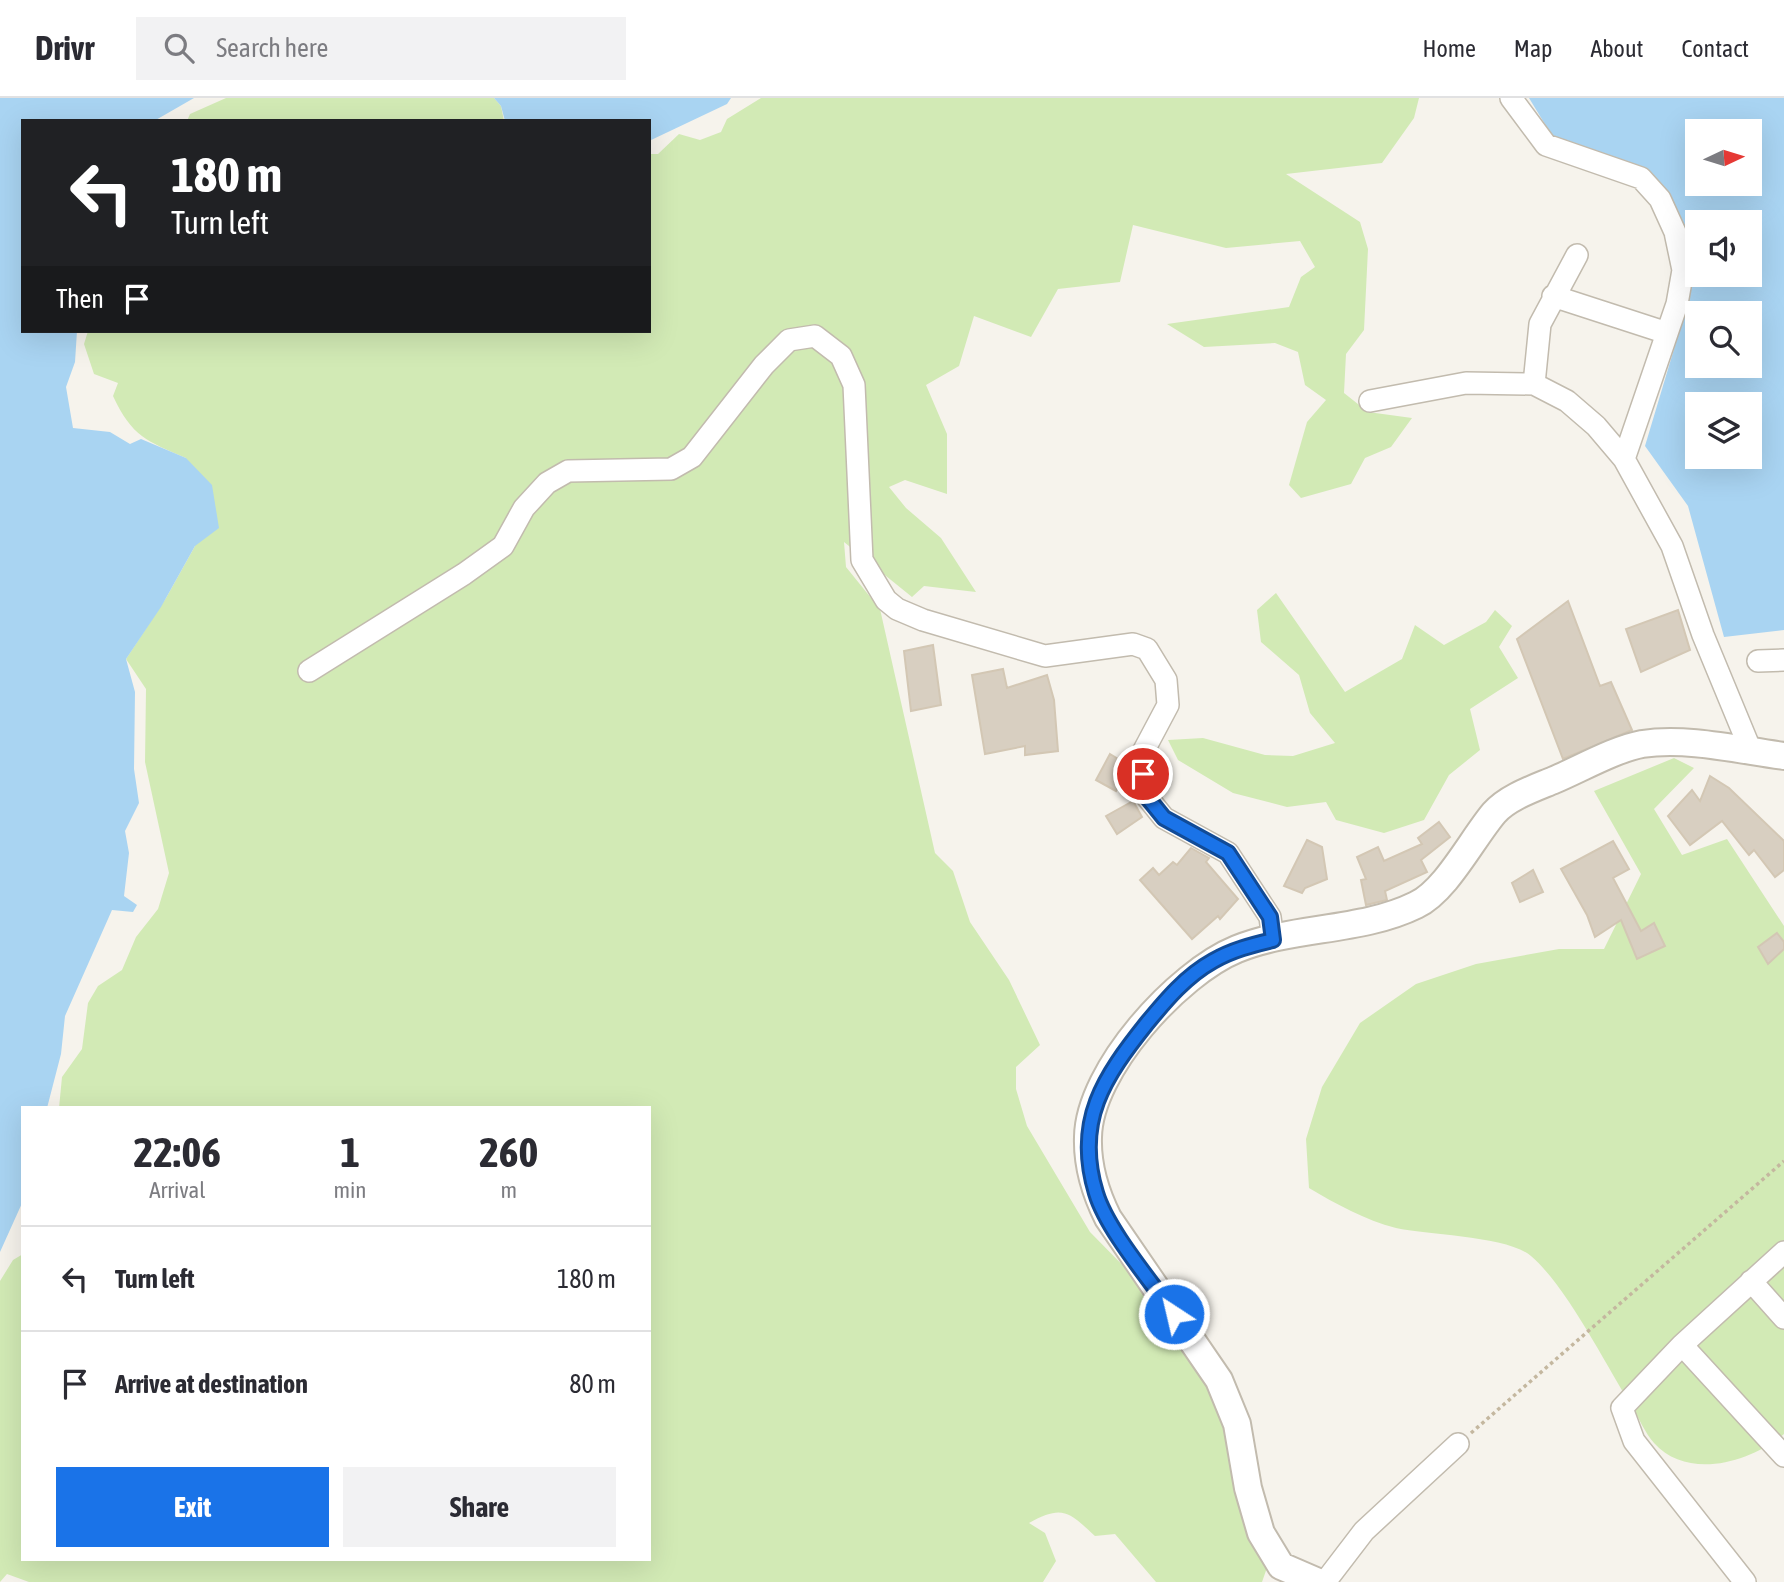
<!DOCTYPE html>
<style>
body{margin:0;font-family:"Asap Condensed",sans-serif;background:#f2f2f3;color:#2b2b33;height:100vh;display:flex;flex-direction:column;font-size:26px;white-space:nowrap}
*{box-sizing:border-box;margin:0}
p{font-size:23px;color:#7c7c81}
.icon{flex:none;width:38px;height:38px;fill:none;stroke:currentColor;stroke-width:2;stroke-linecap:round;stroke-linejoin:round}
.map{position:relative;flex:1;overflow:hidden}
.side{position:absolute;left:21px;top:1008px;width:630px;height:455px;display:flex;flex-direction:column;background:#fff;border-radius:0px;box-shadow:0 7px 28px #0002}
.side>*{flex:none}
.top-card{position:absolute;left:21px;top:21px;width:630px;height:214px;border-radius:0px;box-shadow:0 7px 28px #0002;background:#202124;color:#fff;overflow:hidden}
.needle{width:46px;rotate:86deg}
.tools{position:absolute;left:1685px;top:21px;display:grid;gap:14px}
.tools a{display:grid;place-items:center;width:77px;height:77px;border-radius:0px;background:#fff;box-shadow:0 7px 28px #0002;font-size:35px}
.pin{position:absolute;display:grid;place-items:center;width:60px;height:60px;color:#fff;margin:-30px;border:4px solid #fff;border-radius:50%;box-shadow:0 2px 7px #0007}
.me{position:absolute;width:77px;margin:-38px;rotate:325deg;stroke-linejoin:round;filter:drop-shadow(0 0 5px #0008)}
.turn{display:flex;align-items:center;gap:24px;height:147px;padding:0 35px;font-size:32px}
.turn .icon{width:91px;height:91px;stroke-width:2.5}
.turn b{display:block;font-size:49px;line-height:60px}
.then{display:flex;align-items:center;height:66px;padding:0 35px;background:#0003;gap:14px;font-size:26px}
.eta{display:flex;justify-content:space-evenly;align-items:center;height:119px;text-align:center}
.eta b{font-size:42px;font-weight:700;line-height:49px}
.cta{display:flex;gap:14px;margin-top:auto;padding:14px 35px}
.cta a{flex:1;height:80px;border-radius:0px;background:#1a73e8;color:#fff;font-size:28px;font-weight:700;line-height:80px;text-align:center}
.cta a+a{background:#f2f2f3;color:#2b2b33}
ul{padding:0;list-style:none}
li{display:flex;align-items:center;gap:21px;height:105px;padding:0 35px;border-top:2px solid #e1e1e2}
li div{flex:1}
li b{display:block;font-size:26px}
li em{font-style:normal}
header{display:flex;align-items:center;gap:42px;box-sizing:border-box;height:98px;padding:0 35px;background:#fff;border-bottom:2px solid #e1e1e2}
header strong{font-size:33px}
nav{display:flex;gap:38px;margin-inline-start:auto;font-size:24px}
.search{width:490px;height:63px;background:#f2f2f3;display:flex;align-items:center;gap:18px;box-sizing:border-box;padding:0 24px;border-radius:0px;color:#7c7c81;font-size:26px}
.map>svg:first-child{display:block}
</style>
<header>
<strong>Drivr</strong>
<div class="search"><svg class="icon" aria-label="search" viewBox="0 0 24 24"><circle cx="10" cy="10" r="6"/><path d="M15 15l6 6"/></svg>Search here</div>
<nav><a>Home</a><a>Map</a><a>About</a><a>Contact</a></nav>
</header>
<div class="map">
<svg width="1784" height="1484" viewBox="0 0 1784 1484">
<rect width="100%" height="100%" fill="#f6f3ec"/>
<path fill="#d2eab5" d="M 226,0 L 494,0 L 501,8 L 504,23 L 187,23 L 190,16 Z
M 761,0 L 1419,0 L 1414,20 L 1382,65 L 1286,76 L 1360,124 L 1368,151 L 1364,232 L 1346,256 L 1344,295 L 1368,314 L 1412,320 L 1391,349 L 1365,360 L 1351,386 L 1301,400 L 1289,387 L 1307,324 L 1326,302 L 1305,287 L 1298,254 L 1275,245 L 1204,249 L 1167,226 L 1289,209 L 1301,179 L 1315,169 L 1300,143 L 1226,150 L 1133,127 L 1120,184 L 1058,191 L 1031,239 L 974,218 L 959,268 L 926,287 L 947,336 L 947,396 L 905,382 L 889,389 L 906,410 L 941,440 L 976,494 L 924,488 L 912,499 L 844,444 L 846,469 L 880,511 L 935,755 L 953,773 L 970,824 L 1009,882 L 1040,947 L 1016,969 L 1016,991 L 1027,1028 L 1090,1134 L 1214,1260 L 1269,1464 L 1262,1484 L 1156,1484 L 1115,1436 L 1095,1438 C 1069,1414 1063,1406 1029,1425 L 1045,1435 L 1056,1463 L 1043,1484 L 29,1484 L 7,1476 L 0,1484 L 0,1183 L 13,1162 L 23,1156 L 23,1461 L 649,1461 L 649,1010 L 59,1010 L 62,979 L 82,951 L 88,905 L 98,888 L 122,872 L 136,839 L 158,811 L 169,775 L 145,664 L 146,591 L 126,561 L 166,500 L 195,448 L 186,360 C 147,343 132,339 113,298 L 118,285 L 94,276 L 84,246 L 88,233 L 649,233 L 649,56 L 658,56 L 679,36 L 700,42 L 721,34 L 727,21 Z
M 1276,495 L 1345,594 L 1402,561 L 1415,527 L 1444,547 L 1486,524 L 1495,512 L 1512,528 L 1499,549 L 1518,580 L 1470,611 L 1480,652 L 1449,677 L 1424,722 L 1384,735 L 1336,722 L 1326,704 L 1287,709 L 1233,695 L 1178,662 L 1168,642 L 1203,640 L 1265,657 L 1293,658 L 1335,645 L 1310,615 L 1299,577 L 1261,544 L 1257,512 Z
M 1674,660 L 1694,670 L 1654,711 L 1682,757 L 1727,741 L 1784,828 L 1784,1336 C 1751,1364 1688,1383 1654,1345 C 1645,1335 1639,1320 1632,1309 C 1606,1267 1567,1189 1531,1158 C 1508,1138 1428,1137 1396,1130 C 1365,1122 1336,1106 1309,1090 L 1306,1041 L 1322,989 L 1360,925 L 1416,886 L 1476,866 L 1559,851 L 1604,851 L 1641,776 L 1594,693 Z"/>
<path fill="#a9d4f2" fill-rule="evenodd" d="M 0,0 L 194,0 L 154,23 L 23,23 L 23,233 L 77,233 L 75,264 L 66,289 L 73,330 L 110,334 L 130,346 L 141,341 L 186,360 L 212,387 L 219,430 L 195,448 L 161,509 L 126,561 L 135,594 L 134,671 L 139,705 L 125,733 L 129,755 L 124,798 L 137,807 L 133,814 L 112,812 L 65,918 L 61,956 L 47,1010 L 23,1010 L 23,1103 L 0,1154 Z
M 494,0 L 731,0 L 727,6 L 649,43 L 649,23 L 505,23 L 501,8 Z
M 1529,0 L 1784,0 L 1784,532 L 1724,539 L 1688,408 L 1645,348 L 1689,201 L 1687,135 L 1678,112 L 1653,81 L 1617,60 L 1554,41 ZM 1698,33 L 1750,33 L 1750,86 L 1698,86 ZM 1698,124 L 1750,124 L 1750,177 L 1698,177 ZM 1698,215 L 1750,215 L 1750,268 L 1698,268 ZM 1698,306 L 1750,306 L 1750,359 L 1698,359 Z"/>
<path fill="#d8cfc1" stroke="#d3c7b4" stroke-width="2" d="M 1568,503 L 1600,588 L 1611,584 L 1632,632 L 1563,661 L 1517,541 Z
M 1678,512 L 1690,552 L 1641,574 L 1626,531 Z
M 933,547 L 941,607 L 911,613 L 904,553 Z
M 1003,571 L 1007,590 L 1047,577 L 1054,602 L 1058,653 L 1025,657 L 1025,648 L 985,656 L 972,577 Z
M 1110,656 L 1128,667 L 1116,693 L 1096,682 Z
M 1710,678 L 1729,690 L 1784,743 L 1784,772 L 1775,779 L 1754,752 L 1749,757 L 1722,723 L 1690,747 L 1668,718 L 1692,692 L 1700,703 Z
M 1133,703 L 1142,719 L 1117,736 L 1106,718 Z
M 1439,724 L 1450,739 L 1421,762 L 1427,774 L 1385,793 L 1387,802 L 1366,807 L 1361,782 L 1366,781 L 1357,759 L 1378,749 L 1384,763 L 1422,746 L 1418,740 Z
M 1307,742 L 1322,749 L 1327,781 L 1305,790 L 1302,795 L 1284,788 Z
M 1613,743 L 1629,771 L 1613,780 L 1641,833 L 1654,825 L 1665,848 L 1637,861 L 1621,822 L 1595,839 L 1587,817 L 1561,771 Z
M 1191,750 L 1209,760 L 1206,764 L 1238,801 L 1220,821 L 1218,818 L 1192,841 L 1140,782 L 1153,770 L 1159,777 L 1173,764 L 1177,767 Z
M 1533,772 L 1543,794 L 1520,804 L 1512,785 Z
M 1777,835 L 1784,844 L 1784,851 L 1768,866 L 1758,849 Z"/>
<g fill="none" stroke-linecap="round" stroke-linejoin="round">
<defs>
<path id="minor" d="M 1511,0 L 1546,47 L 1641,80 L 1660,101 L 1675,134 L 1683,172 L 1677,206 L 1624,361
M 1553,198 L 1667,235
M 1534,286 L 1540,226 L 1577,157
M 1370,303 L 1466,285 L 1534,286 L 1567,303 L 1596,328 L 1624,361 L 1672,448 L 1703,537 L 1751,653
M 1758,563 L 1784,562
M 309,573 L 464,476 L 503,448 L 524,410 L 547,385 L 568,373 L 671,371 L 692,359 L 764,267 L 789,242 L 815,238 L 841,258 L 854,287 L 862,462 L 886,502 L 897,511 L 923,522 L 1045,558 L 1133,546 L 1147,551 L 1166,582 L 1168,607 L 1142,656 L 1143,694 L 1164,720 L 1228,755 L 1270,819 L 1273,842
M 1751,1183 L 1784,1220
M 1682,1247 L 1784,1358
M 1325,1484 L 1364,1433 L 1458,1346
M 1745,1484 L 1634,1343 L 1622,1310 L 1682,1247 L 1784,1154"/>
<path id="tertiary" d="M 1318,1484 L 1281,1468 L 1261,1435 L 1248,1390 L 1237,1326 L 1219,1282 L 1108,1120 C 1095,1094 1087,1068 1088,1039 C 1089,972 1178,875 1237,851 C 1294,828 1361,834 1416,807 C 1446,793 1472,741 1494,715 C 1508,699 1535,690 1554,682 C 1580,671 1615,651 1642,646 C 1687,639 1739,652 1784,658"/>
</defs>
<use href="#minor" stroke="#c2bbae" stroke-width="24"/>
<use href="#tertiary" stroke="#c2bbae" stroke-width="30"/>
<path stroke="#c4b79f" stroke-width="3.5" stroke-dasharray="3.5 3.5" stroke-linecap="butt" d="M 1471,1335 L 1784,1063"/>
<use href="#minor" stroke="#fff" stroke-width="21"/>
<use href="#tertiary" stroke="#fff" stroke-width="26"/>
</g>
<g fill="none" stroke-linecap="round" stroke-linejoin="round">
<defs>
<path id="route" d="M 1143,676 L 1143,694 L 1164,720 L 1228,755 L 1270,819 L 1273,842 C 1252,847 1232,852 1213,863 C 1186,878 1166,902 1147,925 C 1104,979 1074,1023 1096,1095 C 1107,1132 1151,1183 1174,1216"/>
</defs>
<use href="#route" stroke="#114b97" stroke-width="18"/>
<use href="#route" stroke="#1a73e8" stroke-width="12"/>
</g>
</svg>
<div class="tools">
<a><svg class="needle" viewBox="-14 -14 28 28"><path d="M0-13l5 13h-10z" fill="#e53935"/><path d="M0 13l5-13h-10z" fill="#7c7c81"/></svg></a>
<a><svg class="icon" aria-label="sound" viewBox="0 0 24 24"><path d="M4 9h4l5-4v14l-5-4H4zM17 9q2 3 0 6"/></svg></a>
<a><svg class="icon" aria-label="search" viewBox="0 0 24 24"><circle cx="10" cy="10" r="6"/><path d="M15 15l6 6"/></svg></a>
<a><svg class="icon" aria-label="layers" viewBox="0 0 24 24"><path d="M12 4l9 5-9 5-9-5zM3 14l9 5 9-5"/></svg></a>
</div>
<div class="pin" style="left:1143px;top:676px;background:#d93025"><svg class="icon" aria-label="arrive" viewBox="0 0 24 24"><path d="M6 21V4h12l-3 4 3 4H6"/></svg></div>
<svg class="me" style="left:1174px;top:1216px" viewBox="-20 -20 40 40"><circle r="17" fill="#1a73e8" stroke="#fff" stroke-width="3"/><path d="M0-11L8 9 0 5-8 9z" fill="#fff"/></svg>
<div class="top-card">
<div class="turn"><svg class="icon" aria-label="left" viewBox="0 0 24 24"><path d="M17 20v-9H6M10 6l-5 5 5 5"/></svg><div><b>180 m</b>Turn left</div></div>
<div class="then">Then<svg class="icon" aria-label="arrive" viewBox="0 0 24 24"><path d="M6 21V4h12l-3 4 3 4H6"/></svg></div>
</div>
<section class="side">
<div class="eta">
<div><b>22:06</b><p>Arrival</p></div>
<div><b>1</b><p>min</p></div>
<div><b>260</b><p>m</p></div>
</div>
<ul>
<li><svg class="icon" aria-label="left" viewBox="0 0 24 24"><path d="M17 20v-9H6M10 6l-5 5 5 5"/></svg><div><b>Turn left</b></div><em>180 m</em></li>
<li><svg class="icon" aria-label="arrive" viewBox="0 0 24 24"><path d="M6 21V4h12l-3 4 3 4H6"/></svg><div><b>Arrive at destination</b></div><em>80 m</em></li>
</ul>
<div class="cta"><a>Exit</a><a>Share</a></div>
</section>
</div>
